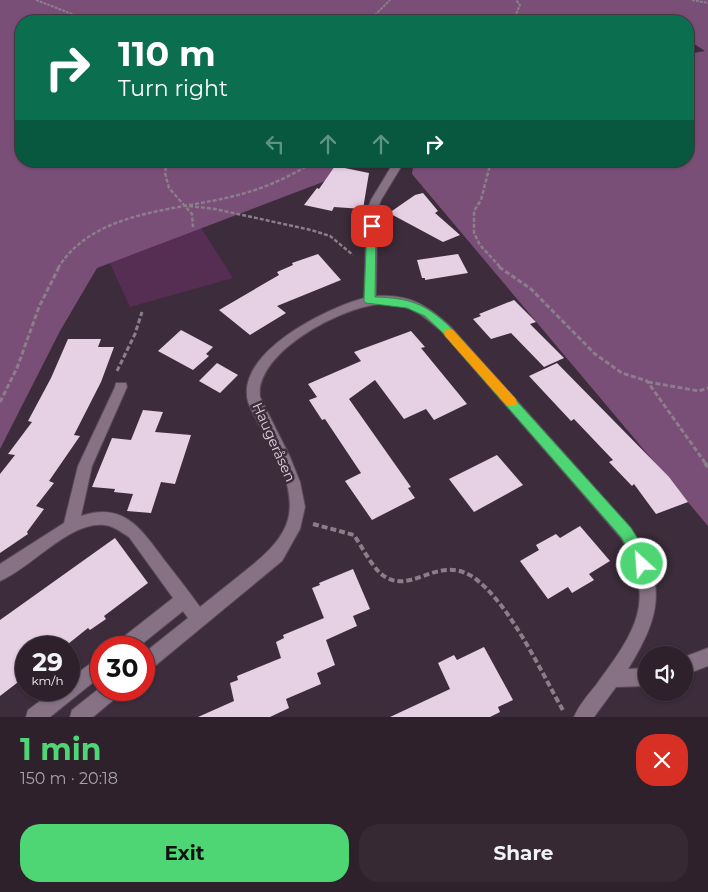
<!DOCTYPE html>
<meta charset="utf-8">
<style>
body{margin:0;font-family:Montserrat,sans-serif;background:#362934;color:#f1f3f6;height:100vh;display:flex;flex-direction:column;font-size:19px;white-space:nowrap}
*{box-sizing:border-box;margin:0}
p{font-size:16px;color:#a7a3a9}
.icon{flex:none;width:28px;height:28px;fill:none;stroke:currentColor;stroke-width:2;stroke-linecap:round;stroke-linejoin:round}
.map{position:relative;height:717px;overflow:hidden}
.details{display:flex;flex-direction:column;background:#2e212c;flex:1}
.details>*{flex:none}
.hud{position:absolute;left:15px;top:15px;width:679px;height:152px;border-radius:20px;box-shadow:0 1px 4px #0004,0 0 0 1px #493e48;background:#0b6e4f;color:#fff;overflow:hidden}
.controls{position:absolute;left:638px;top:646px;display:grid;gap:10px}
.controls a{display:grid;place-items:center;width:55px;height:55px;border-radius:50%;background:#2e212c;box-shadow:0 1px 4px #0004,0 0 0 1px #493e48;font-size:25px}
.speed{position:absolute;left:15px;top:636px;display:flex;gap:10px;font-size:25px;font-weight:700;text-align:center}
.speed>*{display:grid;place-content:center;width:65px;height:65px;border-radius:50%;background:#2e212c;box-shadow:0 1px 4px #0004,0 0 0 1px #493e48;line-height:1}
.speed small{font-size:12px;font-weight:400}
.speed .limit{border:8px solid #d22;background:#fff;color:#111}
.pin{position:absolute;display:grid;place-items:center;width:42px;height:42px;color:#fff;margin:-21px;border-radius:10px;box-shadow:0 2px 8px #0006}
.me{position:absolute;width:55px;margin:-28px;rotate:334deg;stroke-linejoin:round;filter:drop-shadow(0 0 4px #0008)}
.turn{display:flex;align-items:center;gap:18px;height:105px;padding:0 20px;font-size:22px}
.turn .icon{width:65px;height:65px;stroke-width:2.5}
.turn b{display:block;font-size:35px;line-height:42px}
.lanes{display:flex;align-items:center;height:48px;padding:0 20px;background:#0003;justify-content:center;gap:25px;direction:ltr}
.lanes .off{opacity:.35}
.round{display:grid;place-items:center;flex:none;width:52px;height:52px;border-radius:20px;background:#362934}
.overview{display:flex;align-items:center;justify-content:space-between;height:85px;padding:0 20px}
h1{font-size:30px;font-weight:700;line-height:38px;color:#4ed675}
.button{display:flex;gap:10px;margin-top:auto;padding:10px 20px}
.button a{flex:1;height:58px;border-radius:20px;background:#4ed675;color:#111;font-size:20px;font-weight:700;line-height:58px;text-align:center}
.button a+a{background:#362934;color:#f1f3f6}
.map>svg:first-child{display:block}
</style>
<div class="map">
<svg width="708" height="717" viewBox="0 0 708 717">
<rect width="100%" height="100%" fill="#3d2c3b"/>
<path fill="#562d53" d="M 200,226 L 233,278 L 130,307 L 106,255 Z"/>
<path fill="#7a4f77" d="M 0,0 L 708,0 L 708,526 L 412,174 L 414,161 L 688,161 L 688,54 L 705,51 L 688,40 L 688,21 L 21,21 L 21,161 L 340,161 L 328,180 L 97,268 L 60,331 L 0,449 Z"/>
<path fill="#e6d0e4" d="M 335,166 L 369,173 L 363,209 L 334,207 L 332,211 L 304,205 L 317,188 L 319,189 Z
M 423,193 L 438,211 L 435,213 L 460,235 L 443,242 L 389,213 L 415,195 Z
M 318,254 L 341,280 L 277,306 L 286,313 L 250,335 L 219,310 L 279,275 L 277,272 L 293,265 L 292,263 Z
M 458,254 L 468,273 L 425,280 L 425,278 L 422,278 L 417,260 Z
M 514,300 L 536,322 L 530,324 L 564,358 L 544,367 L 511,333 L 491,339 L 473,319 L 481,316 L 479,314 Z
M 181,330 L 213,347 L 206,354 L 209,356 L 193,370 L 158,351 Z
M 411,331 L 425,347 L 421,348 L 467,404 L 434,420 L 426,409 L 404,419 L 375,380 L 349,399 L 411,487 L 408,488 L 415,498 L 372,520 L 345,481 L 361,473 L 325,419 L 322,420 L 309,400 L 317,397 L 308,384 L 361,361 L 354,352 Z
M 68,339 L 101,339 L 98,347 L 114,347 L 101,382 L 74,435 L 80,436 L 49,481 L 54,483 L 36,506 L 44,509 L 27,532 L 28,534 L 0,553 L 0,474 L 15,455 L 8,454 L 32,422 L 28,421 L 51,378 Z
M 217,363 L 238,375 L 220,393 L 199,381 Z
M 557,363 L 669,477 L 688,502 L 656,514 L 634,484 L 632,486 L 609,462 L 613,460 L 574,419 L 571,421 L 529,376 Z
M 143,410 L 163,412 L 155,432 L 191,435 L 175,484 L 161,482 L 151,513 L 127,511 L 133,494 L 114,492 L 115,489 L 92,487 L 112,438 L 131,440 Z
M 497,455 L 523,485 L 474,512 L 449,479 Z
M 580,526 L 610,561 L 589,574 L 594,580 L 572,593 L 568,587 L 548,599 L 520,561 L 539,550 L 536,545 L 556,534 L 560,538 Z
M 115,538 L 148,583 L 104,616 L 106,619 L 90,630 L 88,628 L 63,648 L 26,648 L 26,676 L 0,696 L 0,620 Z
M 353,569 L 370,609 L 353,616 L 357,626 L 326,640 L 335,665 L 317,673 L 321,684 L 286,699 L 289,708 L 270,717 L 198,717 L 234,701 L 230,683 L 238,680 L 237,676 L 281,658 L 276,642 L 284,638 L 283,635 L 324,618 L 312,588 L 320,585 L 319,583 Z
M 484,647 L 513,700 L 498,707 L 500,712 L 490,717 L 390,717 L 450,689 L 438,663 L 454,655 L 457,660 Z"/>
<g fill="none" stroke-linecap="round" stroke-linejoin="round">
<defs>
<path id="minor" d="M 391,161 L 401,161 L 401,167 L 381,200 L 377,211 L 376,296 C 409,294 427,305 450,326 L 631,528 C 667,584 662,614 628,669 L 646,668 L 646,686 L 616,687 L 594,717 L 574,717 C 579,705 588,695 596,685 C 635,632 658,601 621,538 L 442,332 C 425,317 413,306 389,304 C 351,301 254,351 260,397 L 290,457 L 300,482 L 305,507 L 300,529 L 282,561 L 150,670 L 144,673 L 144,653 L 188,618 L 183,611 L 137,648 L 115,648 L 117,642 L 173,598 L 129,537 C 121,532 114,526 104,525 C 70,521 31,568 0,581 L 0,564 L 64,523 L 78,466 L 115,387 L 116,383 L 126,383 L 127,387 L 92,466 L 81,516 C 124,501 142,530 165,561 C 177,576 189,592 200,607 C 215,595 230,583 245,571 C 284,540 302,518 281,467 C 271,444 257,424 248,402 C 235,352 327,308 364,298 L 367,211 L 371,200 L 391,167 Z
M 708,648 L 708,666 L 684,675 L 684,657 Z
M 101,656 L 101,676 L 50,717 L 26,717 L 28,710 L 55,690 L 69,690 L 69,679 Z
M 101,687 L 101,690 L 121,690 L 118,696 L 93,717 L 70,717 L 72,710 Z"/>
</defs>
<use href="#minor" stroke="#5a4a58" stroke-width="2"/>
<path stroke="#8b7d8a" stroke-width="2" stroke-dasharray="3 1" stroke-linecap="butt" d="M 36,0 L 90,21
M 692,0 L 708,3
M 369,21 L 390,0
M 513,21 L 520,5 L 516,0"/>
<path stroke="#8b7d8a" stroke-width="2.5" stroke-dasharray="4 2" stroke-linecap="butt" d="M 167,161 L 165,173 L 169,188 L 192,214 L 193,227
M 491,161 L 481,200 L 474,211 L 474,233 L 480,245 L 501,268
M 189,206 L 215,209 L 311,230 L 330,236 L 353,255
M 58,268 C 94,210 176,211 234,196 C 263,189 290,177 315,161"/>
<path stroke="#8b7d8a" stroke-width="3" stroke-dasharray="5 2.5" stroke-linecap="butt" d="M 499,267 L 531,289 L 595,354 L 622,373 L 647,381 L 706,464
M 117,371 L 135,334 L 142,312
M 648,382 L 699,391 L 708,388
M 0,402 L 17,368 L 39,307 L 59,267"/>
<path stroke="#8b7d8a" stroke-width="4" stroke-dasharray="6 3" stroke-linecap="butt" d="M 705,463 L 708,467
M 313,524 L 354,535 C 362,547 370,563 380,573 C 410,599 436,553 473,577 C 510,603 541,672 564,712"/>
<use href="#minor" fill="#867284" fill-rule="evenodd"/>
</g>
<path fill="#4ed675" stroke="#338b4c" d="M 372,223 L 376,226 L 375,297 C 409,298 424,303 449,326 L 631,528 L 644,549 L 650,564 L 647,569 L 642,571 L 637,569 L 633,557 L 621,537 L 442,332 L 425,316 L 407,308 L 366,303 L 364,301 L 367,226 Z"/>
<path fill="#f59e0b" d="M 449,329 L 453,330 L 516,399 L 517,403 L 516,406 L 507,406 L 445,336 L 444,333 L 445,330 Z"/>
<g text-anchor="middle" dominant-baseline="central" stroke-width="5" stroke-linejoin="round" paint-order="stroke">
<g font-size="14" fill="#ddd2dc" stroke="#3d2c3b">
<text transform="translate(274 442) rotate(66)">Haugeråsen</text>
</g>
</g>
</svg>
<div class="controls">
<a><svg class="icon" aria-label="sound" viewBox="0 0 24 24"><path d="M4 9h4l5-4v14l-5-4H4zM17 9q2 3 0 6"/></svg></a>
</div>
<div class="speed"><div>29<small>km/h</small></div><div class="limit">30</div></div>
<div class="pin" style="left:372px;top:226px;background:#d93025"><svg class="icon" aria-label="arrive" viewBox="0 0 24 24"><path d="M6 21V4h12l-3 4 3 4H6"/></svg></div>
<svg class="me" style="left:642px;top:564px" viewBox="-20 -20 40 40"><circle r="17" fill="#4ed675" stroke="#fff" stroke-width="3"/><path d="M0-11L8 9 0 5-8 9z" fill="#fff"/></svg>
<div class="hud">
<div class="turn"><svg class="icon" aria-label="right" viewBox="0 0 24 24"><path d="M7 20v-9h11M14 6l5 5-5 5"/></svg><div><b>110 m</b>Turn right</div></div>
<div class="lanes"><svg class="icon off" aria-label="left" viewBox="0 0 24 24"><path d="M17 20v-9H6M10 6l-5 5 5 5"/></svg><svg class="icon off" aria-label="ahead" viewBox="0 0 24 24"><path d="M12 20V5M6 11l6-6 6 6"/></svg><svg class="icon off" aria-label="ahead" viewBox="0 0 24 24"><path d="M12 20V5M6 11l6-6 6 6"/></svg><svg class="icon" aria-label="right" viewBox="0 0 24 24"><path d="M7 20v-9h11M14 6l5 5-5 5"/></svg></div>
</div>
</div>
<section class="details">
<div class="overview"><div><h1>1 min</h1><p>150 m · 20:18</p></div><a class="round" style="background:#d93025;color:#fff"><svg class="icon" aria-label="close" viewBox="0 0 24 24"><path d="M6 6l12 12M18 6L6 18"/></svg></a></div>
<div class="button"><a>Exit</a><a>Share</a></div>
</section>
